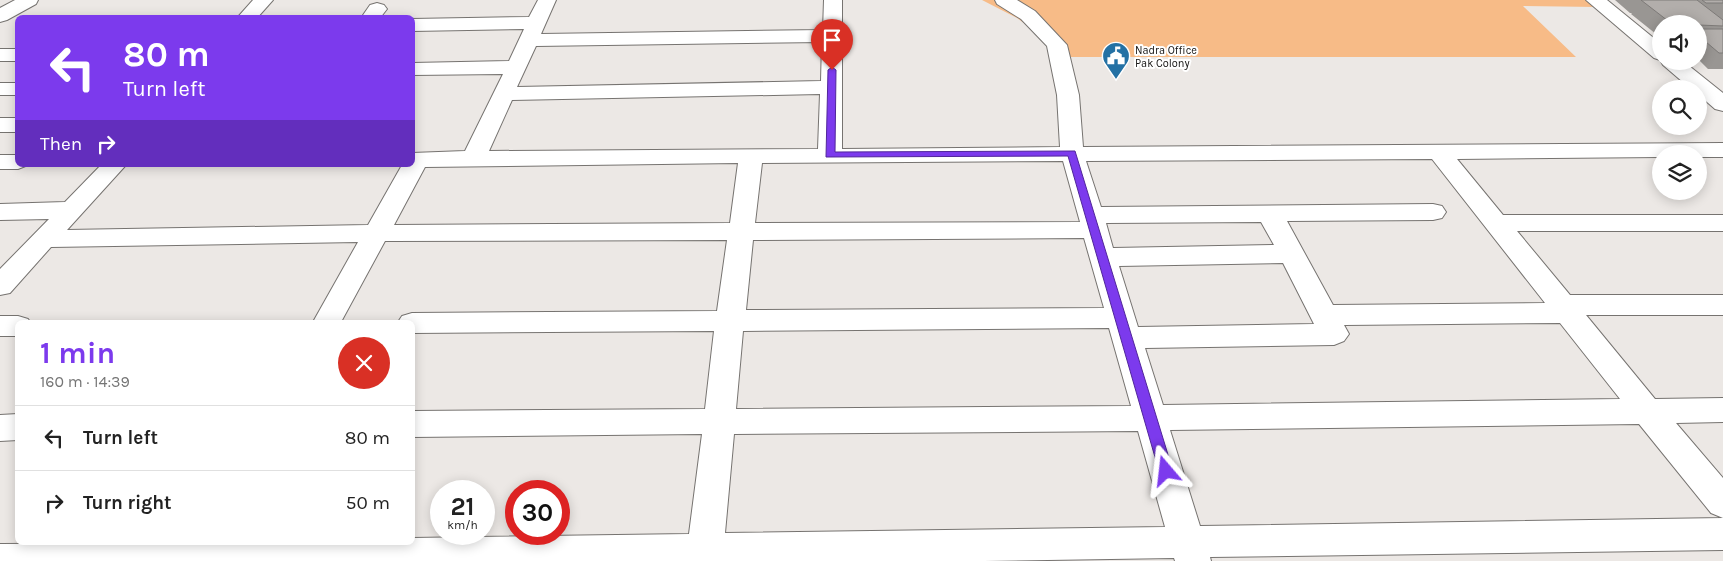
<!DOCTYPE html>
<meta charset="utf-8">
<style>
body{margin:0;font-family:Karla,sans-serif;background:#f2f2f2;color:#222;height:100vh;display:flex;flex-direction:column;font-size:19px;white-space:nowrap}
*{box-sizing:border-box;margin:0}
p{font-size:16px;color:#767676}
.icon{flex:none;width:28px;height:28px;fill:none;stroke:currentColor;stroke-width:2;stroke-linecap:round;stroke-linejoin:round}
.map{position:relative;flex:1;overflow:hidden}
.details{position:absolute;left:15px;top:320px;width:400px;height:225px;display:flex;flex-direction:column;background:#fff;border-radius:8px;box-shadow:0 2px 12px #0003}
.details>*{flex:none}
.guide{position:absolute;left:15px;top:15px;width:400px;height:152px;border-radius:8px;box-shadow:0 2px 12px #0003;background:#7c3aed;color:#fff;overflow:hidden}
.tools{position:absolute;left:1652px;top:15px;display:grid;gap:10px}
.tools a{display:grid;place-items:center;width:55px;height:55px;border-radius:50%;background:#fff;box-shadow:0 2px 12px #0003;font-size:25px}
.speed{position:absolute;left:430px;top:480px;display:flex;gap:10px;font-size:25px;font-weight:700;text-align:center}
.speed>*{display:grid;place-content:center;width:65px;height:65px;border-radius:50%;background:#fff;box-shadow:0 2px 12px #0003;line-height:1}
.speed small{font-size:12px;font-weight:400}
.speed .limit{border:8px solid #d22;background:#fff;color:#111}
.pin{position:absolute;display:grid;place-items:center;width:42px;height:42px;color:#fff;margin:-51px -21px;border-radius:50% 50% 50% 0;rotate:-45deg;box-shadow:0 0 5px #0007}
.pin .icon{rotate:45deg}
.me{position:absolute;width:55px;margin:-28px;rotate:343deg;stroke-linejoin:round;filter:drop-shadow(0 0 4px #0008)}
.turn{display:flex;align-items:center;gap:18px;height:105px;padding:0 25px;font-size:22px}
.turn .icon{width:65px;height:65px;stroke-width:2.5}
.turn b{display:block;font-size:35px;line-height:42px}
.then{display:flex;align-items:center;height:48px;padding:0 25px;background:#0003;gap:10px;font-size:19px}
.round{display:grid;place-items:center;flex:none;width:52px;height:52px;border-radius:26px;background:#f2f2f2}
.summary{display:flex;align-items:center;justify-content:space-between;height:85px;padding:0 25px}
h1{font-size:30px;font-weight:700;line-height:38px;color:#7c3aed}
ul{padding:0;list-style:none}
li{display:flex;align-items:center;gap:15px;height:65px;padding:0 25px;border-top:1px solid #e0e0e0}
li div{flex:1}
li b{display:block;font-size:19px}
li em{font-style:normal}
.map>svg:first-child{display:block}
</style>
<div class="map">
<svg width="1723" height="561" viewBox="0 0 1723 561">
<rect width="100%" height="100%" fill="#ece8e5"/>
<path fill="#f7bb87" d="M 982,0 L 1588,0 L 1597,7 L 1523,6 L 1576,57 L 1071,57 L 1017,18 Z"/>
<g fill="none" stroke-linecap="round" stroke-linejoin="round">
<defs>
<path id="minor" d="M 15,0 L 38,0 L 36,4 L 7,20 L 0,22 L 0,8 Z
M 253,0 L 273,0 L 257,18 L 237,18 Z
M 538,0 L 556,0 L 541,34 L 823,30 L 824,0 L 842,0 L 842,149 L 1060,147 L 1057,95 L 1047,46 L 1021,19 L 997,4 L 995,0 L 1017,0 L 1035,11 L 1067,45 L 1079,95 L 1083,147 L 1723,143 L 1723,157 L 1699,157 L 1699,154 L 1661,154 L 1661,157 L 1457,159 L 1503,215 L 1723,215 L 1723,231 L 1517,231 L 1570,295 L 1723,295 L 1723,315 L 1586,315 L 1655,399 L 1723,398 L 1723,422 L 1676,423 L 1723,478 L 1723,518 L 1711,513 L 1639,424 L 1170,430 L 1200,526 L 1723,518 L 1723,550 L 1210,557 L 1211,561 L 1175,561 L 1174,558 L 984,561 L 0,561 L 0,544 L 412,542 L 412,538 L 689,534 L 702,434 L 412,437 L 412,411 L 705,409 L 714,331 L 412,333 L 412,322 L 398,322 L 402,316 L 412,313 L 717,311 L 727,240 L 385,241 L 341,322 L 313,322 L 358,242 L 51,247 L 10,293 L 0,295 L 0,269 L 49,219 L 0,220 L 0,204 L 65,202 L 101,165 L 126,165 L 67,230 L 368,225 L 402,165 L 412,165 L 412,153 L 465,151 L 503,74 L 412,75 L 412,63 L 509,61 L 524,29 L 412,31 L 412,19 L 529,17 ZM 822,42 L 821,81 L 517,87 L 536,46 ZM 820,94 L 818,149 L 489,151 L 512,100 ZM 1432,159 L 1545,303 L 1333,305 L 1287,221 L 1433,220 L 1442,218 L 1446,212 L 1442,206 L 1433,204 L 1101,207 L 1086,161 ZM 1063,161 L 1080,222 L 755,223 L 762,163 ZM 738,163 L 730,223 L 394,225 L 425,167 ZM 1261,222 L 1274,245 L 1113,248 L 1106,223 ZM 1084,238 L 1104,308 L 746,310 L 753,240 ZM 1283,263 L 1314,324 L 1138,327 L 1119,266 ZM 1560,323 L 1620,399 L 1163,405 L 1145,348 L 1334,345 L 1344,341 L 1349,334 L 1344,325 ZM 1109,328 L 1131,406 L 736,409 L 743,331 ZM 1138,431 L 1165,527 L 725,533 L 734,434 Z
M 1586,0 L 1607,0 L 1661,44 L 1661,61 L 1683,61 L 1723,93 L 1723,111 L 1715,109 L 1699,95 L 1699,89 L 1691,89 L 1663,65 L 1660,60 L 1654,58 Z
M 377,3 L 384,5 L 387,9 L 380,18 L 361,18 L 370,5 Z
M 0,49 L 18,49 L 18,61 L 0,61 Z
M 0,83 L 18,83 L 18,95 L 0,95 Z
M 0,118 L 18,118 L 18,132 L 0,132 Z
M 0,155 L 18,155 L 18,165 L 28,165 L 18,169 L 0,169 Z
M 0,316 L 18,316 L 28,319 L 30,322 L 18,322 L 18,336 L 0,336 Z
M 18,414 L 18,440 L 0,441 L 0,415 Z"/>
</defs>
<use href="#minor" stroke="#767370" stroke-width="2"/>
<use href="#minor" fill="#fff" fill-rule="evenodd"/>
</g>
<path fill="#999693" d="M 1615,0 L 1723,0 L 1723,69 L 1708,69 L 1699,60 L 1699,24 L 1661,24 L 1661,38 L 1631,14 L 1632,13 L 1630,13 Z"/>
<path fill="#b2aeab" stroke="#7d7a78" d="M 1641,0 L 1697,0 L 1723,20 L 1723,26 L 1699,25 L 1699,24 L 1672,24 Z
M 1702,0 L 1723,0 L 1723,3 L 1706,3 Z
M 1699,29 L 1723,29 L 1723,53 L 1719,53 L 1699,36 Z"/>
<path fill="#7c3aed" stroke="#51269a" d="M 832,67 L 836,70 L 835,152 L 1075,151 L 1173,471 L 1171,475 L 1166,477 L 1161,475 L 1159,471 L 1068,156 L 826,157 L 828,70 Z"/>
<defs>
<symbol id="civic-pin" viewBox="-11 -11 22 30"><path d="M0 17L-7.5 6A9.5 9.5 0 1 1 7.5 6Z" fill="#2471a4" stroke="#fff"/><path d="M-.6-6.5H3V-4.5H.6V-3L4-1V1h2V6H-6V1h2V-1L-.6-3ZM-1.2 2.5V6h2.4V2.5Z" fill="#fff"/></symbol>
</defs>
<g fill-rule="evenodd">
<use href="#civic-pin" x="1100" y="40" width="32" height="43"/>
</g>
<g text-anchor="middle" dominant-baseline="central" stroke-width="4" stroke-linejoin="round" paint-order="stroke">
<g font-size="11" fill="#121110" stroke="#fff" text-anchor="start">
<text x="1135" y="50">Nadra Office<tspan x="1135" dy="13">Pak Colony</tspan></text>
</g>
</g>
</svg>
<div class="tools">
<a><svg class="icon" aria-label="sound" viewBox="0 0 24 24"><path d="M4 9h4l5-4v14l-5-4H4zM17 9q2 3 0 6"/></svg></a>
<a><svg class="icon" aria-label="search" viewBox="0 0 24 24"><circle cx="10" cy="10" r="6"/><path d="M15 15l6 6"/></svg></a>
<a><svg class="icon" aria-label="layers" viewBox="0 0 24 24"><path d="M12 4l9 5-9 5-9-5zM3 14l9 5 9-5"/></svg></a>
</div>
<div class="speed"><div>21<small>km/h</small></div><div class="limit">30</div></div>
<div class="pin" style="left:832px;top:70px;background:#d93025"><svg class="icon" aria-label="arrive" viewBox="0 0 24 24"><path d="M6 21V4h12l-3 4 3 4H6"/></svg></div>
<svg class="me" style="left:1166px;top:471px" viewBox="-20 -20 40 40"><path d="M0-17L14 15 0 8-14 15z" fill="#7c3aed" stroke="#fff" stroke-width="4"/></svg>
<div class="guide">
<div class="turn"><svg class="icon" aria-label="left" viewBox="0 0 24 24"><path d="M17 20v-9H6M10 6l-5 5 5 5"/></svg><div><b>80 m</b>Turn left</div></div>
<div class="then">Then<svg class="icon" aria-label="right" viewBox="0 0 24 24"><path d="M7 20v-9h11M14 6l5 5-5 5"/></svg></div>
</div>
<section class="details">
<div class="summary"><div><h1>1 min</h1><p>160 m · 14:39</p></div><a class="round" style="background:#d93025;color:#fff"><svg class="icon" aria-label="close" viewBox="0 0 24 24"><path d="M6 6l12 12M18 6L6 18"/></svg></a></div>
<ul>
<li><svg class="icon" aria-label="left" viewBox="0 0 24 24"><path d="M17 20v-9H6M10 6l-5 5 5 5"/></svg><div><b>Turn left</b></div><em>80 m</em></li>
<li><svg class="icon" aria-label="right" viewBox="0 0 24 24"><path d="M7 20v-9h11M14 6l5 5-5 5"/></svg><div><b>Turn right</b></div><em>50 m</em></li>
</ul>
</section>
</div>
